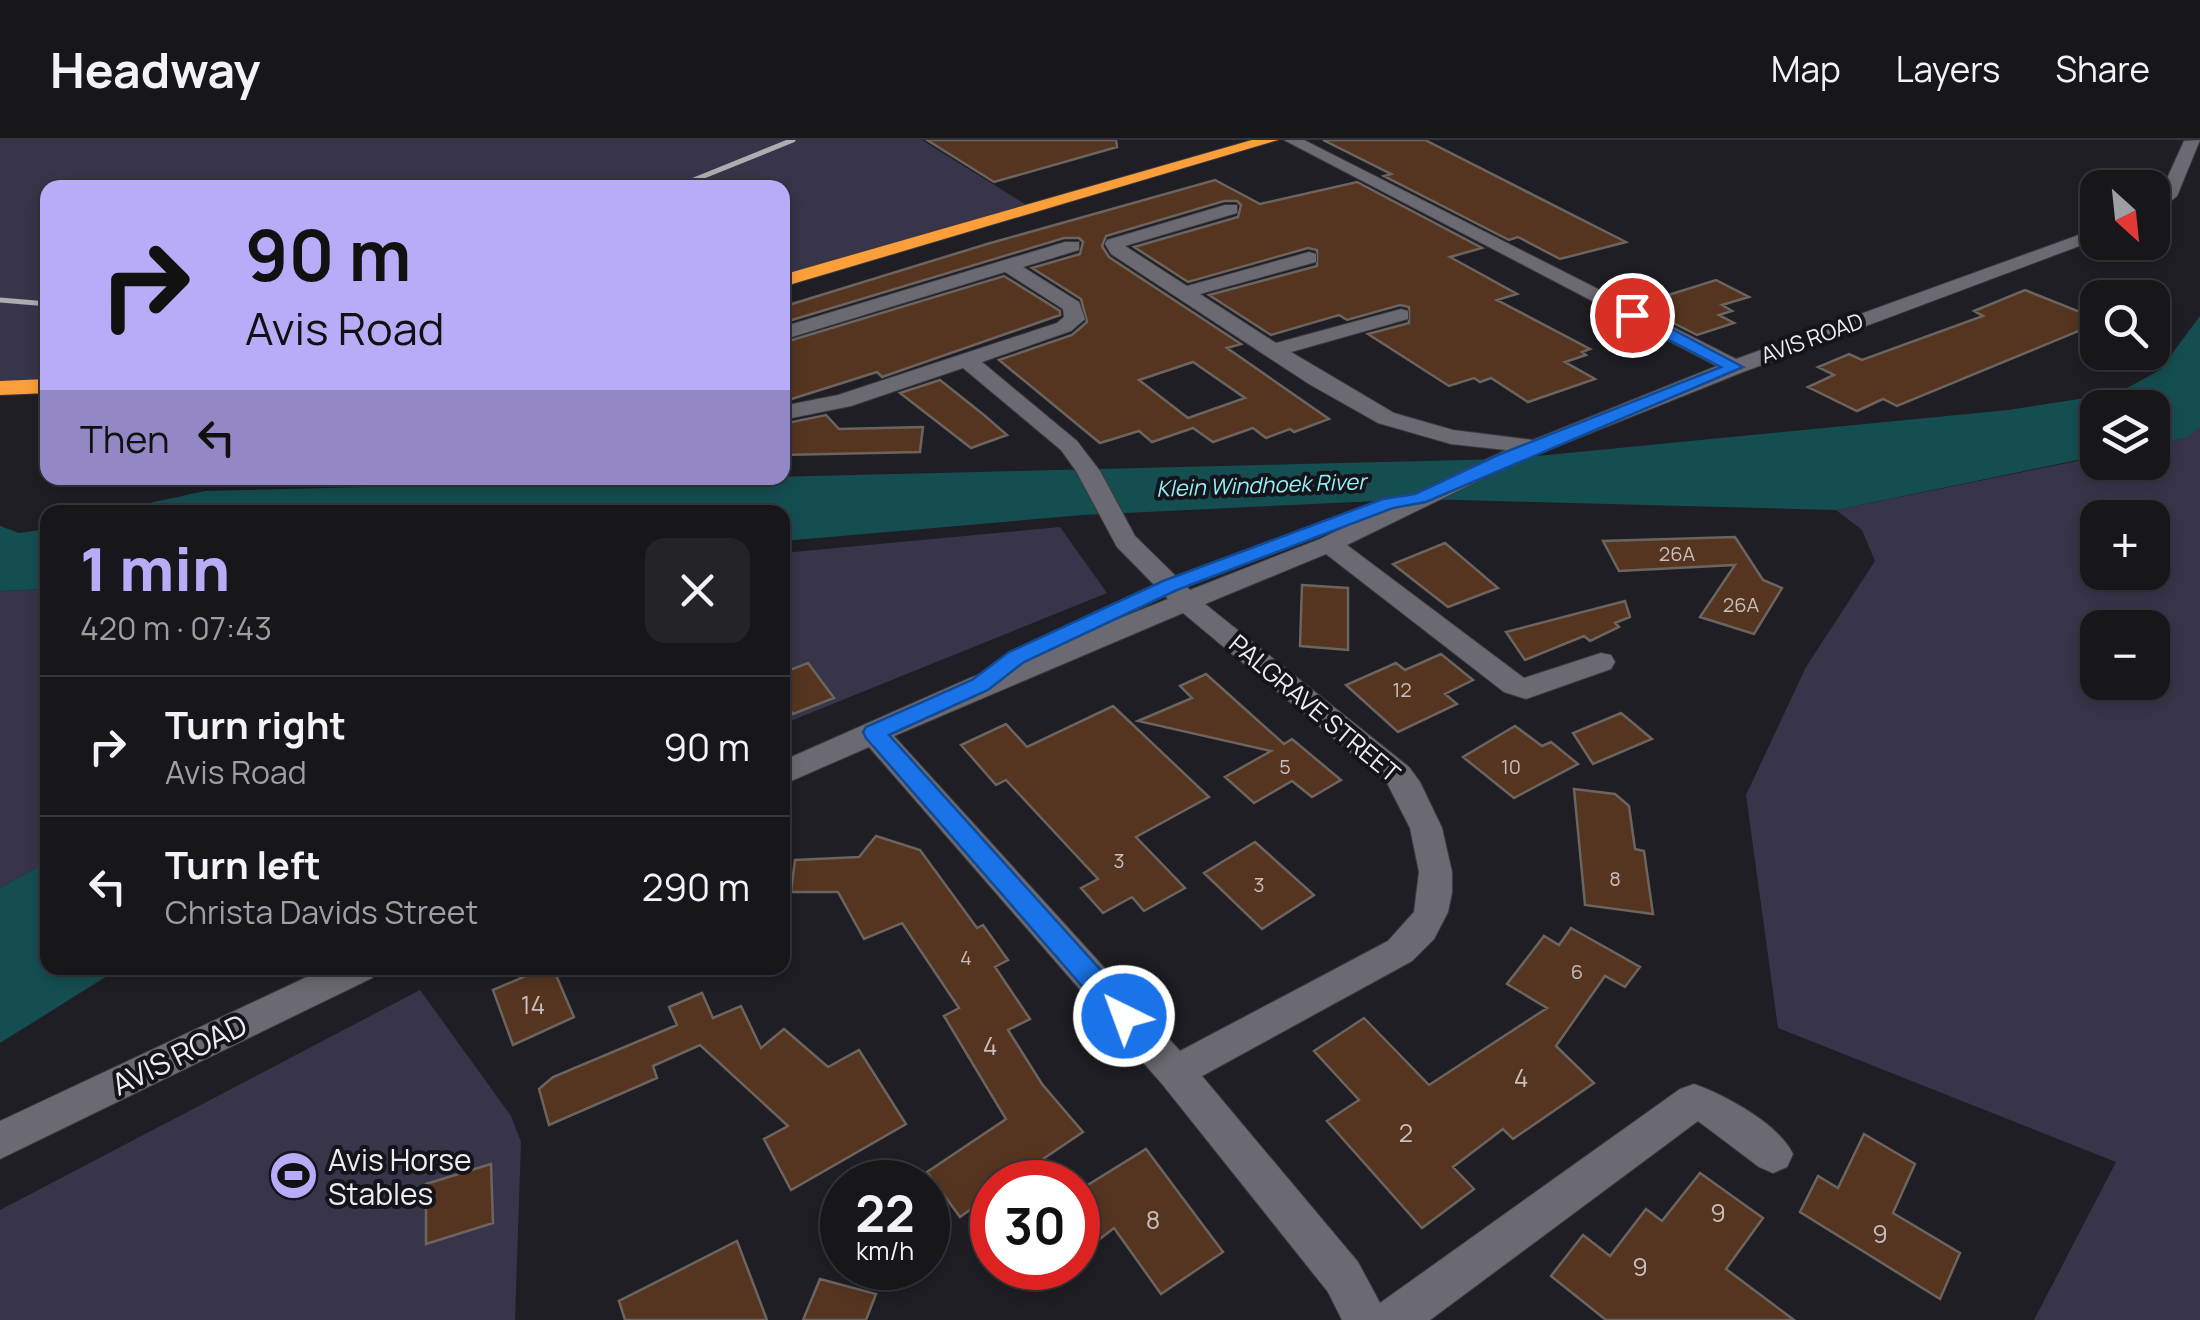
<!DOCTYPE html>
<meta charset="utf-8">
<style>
body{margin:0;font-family:Manrope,sans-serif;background:#232328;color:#f1f3f6;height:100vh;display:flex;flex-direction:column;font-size:38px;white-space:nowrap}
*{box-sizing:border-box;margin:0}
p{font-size:32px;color:#9e9fa3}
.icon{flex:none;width:55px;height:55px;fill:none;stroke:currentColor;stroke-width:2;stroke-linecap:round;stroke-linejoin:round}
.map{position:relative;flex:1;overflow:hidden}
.panel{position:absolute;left:40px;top:365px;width:750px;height:470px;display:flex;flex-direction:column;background:#16161b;border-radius:20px;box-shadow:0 5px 15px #0003,0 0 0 2px #35353a}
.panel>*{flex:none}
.banner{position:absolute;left:40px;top:40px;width:750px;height:305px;border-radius:20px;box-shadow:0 5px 15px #0003,0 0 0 2px #35353a;background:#b8abf7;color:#111;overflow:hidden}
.needle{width:65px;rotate:153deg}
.controls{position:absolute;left:2080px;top:30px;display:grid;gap:20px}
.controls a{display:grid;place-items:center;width:90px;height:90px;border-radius:20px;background:#16161b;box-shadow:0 5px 15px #0003,0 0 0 2px #35353a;font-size:50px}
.speed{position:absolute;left:820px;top:1020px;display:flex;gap:20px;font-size:50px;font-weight:700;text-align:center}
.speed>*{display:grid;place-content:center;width:130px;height:130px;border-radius:50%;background:#16161b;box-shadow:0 5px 15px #0003,0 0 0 2px #35353a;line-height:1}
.speed small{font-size:25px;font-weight:400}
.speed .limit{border:15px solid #d22;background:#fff;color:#111}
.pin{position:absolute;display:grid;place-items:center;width:85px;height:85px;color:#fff;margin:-42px;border:5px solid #fff;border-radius:50%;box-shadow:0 2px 10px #0007}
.me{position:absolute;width:110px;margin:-55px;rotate:318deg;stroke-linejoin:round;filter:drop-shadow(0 0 8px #0008)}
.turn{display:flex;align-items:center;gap:35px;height:210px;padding:0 40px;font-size:45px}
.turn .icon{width:130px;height:130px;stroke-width:2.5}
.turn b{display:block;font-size:70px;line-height:85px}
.then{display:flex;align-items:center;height:95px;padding:0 40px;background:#0003;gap:20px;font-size:38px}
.round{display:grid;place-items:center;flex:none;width:105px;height:105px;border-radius:20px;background:#232328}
.head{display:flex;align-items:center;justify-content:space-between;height:170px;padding:0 40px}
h1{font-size:60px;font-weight:800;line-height:75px;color:#b8abf7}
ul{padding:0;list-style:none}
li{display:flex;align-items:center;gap:30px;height:140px;padding:0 40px;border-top:2px solid #35353a}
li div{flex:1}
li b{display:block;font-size:38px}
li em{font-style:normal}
header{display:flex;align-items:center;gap:60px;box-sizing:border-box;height:140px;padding:0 50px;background:#16161b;border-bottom:2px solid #35353a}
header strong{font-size:48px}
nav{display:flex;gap:55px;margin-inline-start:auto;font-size:35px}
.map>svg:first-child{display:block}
</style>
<header>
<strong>Headway</strong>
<nav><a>Map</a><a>Layers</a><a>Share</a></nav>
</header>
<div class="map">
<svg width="2200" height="1180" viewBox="0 0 2200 1180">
<rect width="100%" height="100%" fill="#1e1e24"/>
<path fill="#38354a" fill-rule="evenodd" d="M 0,0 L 922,0 L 1033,69 L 783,138 L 782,48 L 48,48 L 47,246 L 0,248 Z
M 2200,286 L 2200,1180 L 2034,1180 L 2116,1022 L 1778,888 L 1746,655 L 1806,527 L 1875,421 L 1862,390 L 1836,370 L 2097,317 L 2098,322 L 2152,322 L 2153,305 L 2186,298 ZM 2098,378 L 2152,378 L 2152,432 L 2098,432 ZM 2098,488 L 2152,488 L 2152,542 L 2098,542 Z
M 1060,387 L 1107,453 L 783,584 L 783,413 Z
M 48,449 L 47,722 L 0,748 L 0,451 Z
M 420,850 L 511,976 L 521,1002 L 515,1180 L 0,1180 L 0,1070 Z"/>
<path fill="#154e51" d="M 2200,176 L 2200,287 L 2186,298 L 2153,305 L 2152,268 L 2098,268 L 2097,316 L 1836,370 L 1420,359 L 1083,375 L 783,401 L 782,372 L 108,372 L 205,351 L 1505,319 L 2008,270 L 2118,253 L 2160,230 Z
M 0,386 L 19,393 L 47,389 L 47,449 L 0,451 Z
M 47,722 L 48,828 L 120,828 L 0,903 L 0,748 Z"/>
<path fill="#553520" stroke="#6c645f" stroke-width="2.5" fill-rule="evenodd" d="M 927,0 L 1116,0 L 1117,7 L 994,42 Z
M 1323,0 L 1425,0 L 1626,102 L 1560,119 L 1518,97 L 1509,100 L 1384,36 L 1391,34 Z
M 1215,40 L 1260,64 L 1357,42 L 1482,108 L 1450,117 L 1517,154 L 1497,160 L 1590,209 L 1582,212 L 1586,215 L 1565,222 L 1595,239 L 1528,262 L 1491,238 L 1480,242 L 1474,238 L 1449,246 L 1368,194 L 1409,183 L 1409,167 L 1400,165 L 1347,180 L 1339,175 L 1271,195 L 1209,155 L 1317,126 L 1317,110 L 1308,108 L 1188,142 L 1134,107 L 1238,77 L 1241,65 L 1237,61 L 1224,61 L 1106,96 L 1102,106 L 1109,117 L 1241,204 L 1227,208 L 1329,279 L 1294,292 L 1290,289 L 1266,298 L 1253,288 L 1213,302 L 1193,288 L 1152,302 L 1139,291 L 1100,303 L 999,220 L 1072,195 L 1087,182 L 1081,159 L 1032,128 L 1080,114 L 1083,102 L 1079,98 L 1064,98 L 782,183 L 782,167 L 987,104 ZM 1193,222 L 1245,258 L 1188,278 L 1139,240 Z
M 1004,136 L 1060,171 L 1060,175 L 882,237 L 877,232 L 782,262 L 782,203 Z
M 1716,140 L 1749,157 L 1722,165 L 1732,171 L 1719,175 L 1734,183 L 1697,195 L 1644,168 L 1652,166 L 1646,162 Z
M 2025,150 L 2098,179 L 2098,183 L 1897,266 L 1883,259 L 1857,271 L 1808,247 L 1834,235 L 1818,227 L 1849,214 L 1862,220 L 1983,176 L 1974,171 Z
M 940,240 L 984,275 L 1007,295 L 971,308 L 900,253 Z
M 826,275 L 839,289 L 923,287 L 920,312 L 782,315 L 782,284 Z
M 1735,397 L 1763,440 L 1782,448 L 1754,494 L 1700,477 L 1735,425 L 1619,431 L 1603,401 Z
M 1445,403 L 1498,448 L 1448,467 L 1393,424 Z
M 1302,445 L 1348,448 L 1348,510 L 1300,506 Z
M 1625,461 L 1630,477 L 1615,483 L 1619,487 L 1590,501 L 1584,496 L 1525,520 L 1506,492 Z
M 1441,514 L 1473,540 L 1445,554 L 1457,564 L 1398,592 L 1346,545 L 1396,523 L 1405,530 Z
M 808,523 L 834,558 L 793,574 L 782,559 L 782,533 Z
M 1206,534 L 1284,604 L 1292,599 L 1341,640 L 1312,657 L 1292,641 L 1254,663 L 1225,637 L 1271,611 L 1138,581 L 1192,558 L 1180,546 Z
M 1113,566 L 1209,657 L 1136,697 L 1185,748 L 1144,771 L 1132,757 L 1103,773 L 1081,748 L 1098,739 L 1006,640 L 996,645 L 961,605 L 1006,584 L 1027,607 Z
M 1621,573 L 1652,599 L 1593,624 L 1573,593 Z
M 1515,586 L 1542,606 L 1551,602 L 1578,624 L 1514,658 L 1463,617 Z
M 1574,649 L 1615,654 L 1629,666 L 1635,709 L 1644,711 L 1653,774 L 1585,765 Z
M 876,696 L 920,710 L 977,788 L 983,785 L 1008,820 L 995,827 L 1030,879 L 1008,890 L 1042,944 L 1083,992 L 1009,1042 L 992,1042 L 992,1054 L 960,1077 L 927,1032 L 1006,979 L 944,876 L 959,868 L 902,783 L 864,799 L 838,752 L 791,752 L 795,720 L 859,717 Z
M 1255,702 L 1314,755 L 1262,789 L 1204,733 Z
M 1571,788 L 1640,827 L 1625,847 L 1605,836 L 1556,906 L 1594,943 L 1513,999 L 1503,989 L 1453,1027 L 1474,1049 L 1422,1088 L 1327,981 L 1359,960 L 1314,911 L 1364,878 L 1429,945 L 1547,868 L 1507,844 L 1544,796 L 1559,805 Z
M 544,828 L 553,828 L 574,877 L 513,905 L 493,850 Z
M 702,853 L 713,878 L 741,866 L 761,908 L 784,889 L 828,927 L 859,910 L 906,984 L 791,1050 L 764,999 L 788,986 L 700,905 L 653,926 L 657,938 L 549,985 L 539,949 L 553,937 L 677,885 L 669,867 Z
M 1864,994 L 1915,1024 L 1893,1073 L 1960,1113 L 1940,1159 L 1800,1072 L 1818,1036 L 1838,1048 Z
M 1146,1009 L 1223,1112 L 1161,1154 L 1114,1088 L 1078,1116 L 1078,1051 Z
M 491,1024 L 493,1083 L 426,1104 L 426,1044 Z
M 1700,1033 L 1763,1078 L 1726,1129 L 1794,1180 L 1606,1180 L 1551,1136 L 1583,1095 L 1610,1116 L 1646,1069 L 1662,1081 Z
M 737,1101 L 767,1180 L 625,1180 L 619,1161 Z
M 820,1139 L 876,1154 L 866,1180 L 803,1180 Z"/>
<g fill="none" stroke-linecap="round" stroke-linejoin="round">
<defs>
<path id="minor" d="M 1284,0 L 1304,0 L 1736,219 L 2098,88 L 2098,99 L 1743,232 L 1513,324 L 1347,405 L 1524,538 L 1601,513 L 1611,515 L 1615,522 L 1611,529 L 1526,559 L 1504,552 L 1326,414 L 1205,464 L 1409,627 L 1420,642 L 1442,688 L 1452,732 L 1452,753 L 1448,772 L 1434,799 L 1412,821 L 1202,936 L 1358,1122 L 1380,1163 L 1680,949 L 1694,944 C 1725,955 1779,984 1793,1014 L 1787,1027 L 1773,1033 L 1759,1027 L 1698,981 L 1430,1180 L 1342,1180 L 1328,1152 L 1162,944 L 869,607 L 782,645 L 782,621 L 970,538 L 1168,459 L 1117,407 L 1076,331 L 1061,310 L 963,228 L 851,266 L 782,280 L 782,266 L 838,255 L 1057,183 L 1064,177 L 1063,169 L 1005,132 L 782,200 L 782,187 L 1065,102 L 1079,102 L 1079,110 L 1023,127 L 1079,162 L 1085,179 L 1071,191 L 982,222 L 1077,301 L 1100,331 L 1135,396 L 1190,450 L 1320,399 L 1506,310 L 1451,304 L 1378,283 L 1309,244 L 1111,114 L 1105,104 L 1107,100 L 1225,65 L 1237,65 L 1237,73 L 1125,106 L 1187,146 L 1309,112 L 1316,114 L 1316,122 L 1200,154 L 1276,203 L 1401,169 L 1408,171 L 1408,179 L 1291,212 L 1394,273 L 1453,290 L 1533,300 L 1717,226 ZM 1183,473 L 1387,643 L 1410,688 L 1419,732 L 1414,772 L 1388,801 L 1180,911 L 894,596 Z
M 2200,0 L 2177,56 L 2152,76 L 2152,61 L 2160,54 L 2184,1 Z
M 326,828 L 377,828 L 372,838 L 0,1019 L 0,981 Z"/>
<path id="highway" d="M 1252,0 L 1278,0 L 782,147 L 782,135 Z
M 48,239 L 48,253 L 0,255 L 0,241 Z"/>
</defs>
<use href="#minor" stroke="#3a3a3f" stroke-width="2"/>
<use href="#highway" stroke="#3a3a3f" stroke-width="2"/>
<use href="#minor" fill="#6b6a72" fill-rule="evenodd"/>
<use href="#highway" fill="#fc9f3a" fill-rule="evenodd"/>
<path stroke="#adacb1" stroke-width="5" d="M 674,48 L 793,0
M 0,160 L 48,164"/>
</g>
<path fill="#1a73e8" stroke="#114b97" stroke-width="2.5" d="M 1627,171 L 1638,171 L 1743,227 L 1426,362 L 1393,368 L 1177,450 L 1024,522 L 988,550 L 889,595 L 1134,867 L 1138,876 L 1134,884 L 1124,887 L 1115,884 L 866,598 L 863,592 L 866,587 L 972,540 L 1009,512 L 1163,441 L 1383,359 L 1415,354 L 1498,315 L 1721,227 L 1627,178 Z"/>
<defs>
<symbol id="stadium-disc" viewBox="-11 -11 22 22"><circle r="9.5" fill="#b8abf7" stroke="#15141b"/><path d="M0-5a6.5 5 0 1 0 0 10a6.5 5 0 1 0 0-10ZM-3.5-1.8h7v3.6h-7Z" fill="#111"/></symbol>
</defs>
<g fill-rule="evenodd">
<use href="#stadium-disc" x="266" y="1008" width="55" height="55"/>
</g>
<g text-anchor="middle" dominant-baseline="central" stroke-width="8" stroke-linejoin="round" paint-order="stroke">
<g font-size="20" fill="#c7bebd">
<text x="1677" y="413">26A</text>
<text x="1741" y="464">26A</text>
<text x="1402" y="549">12</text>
<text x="1285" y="626">5</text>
<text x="1511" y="626">10</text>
<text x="1119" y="720">3</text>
<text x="1615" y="738">8</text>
<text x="1259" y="744">3</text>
<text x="966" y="817">4</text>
<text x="1577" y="831">6</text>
</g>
<g font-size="22" fill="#edecf1" stroke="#15141b">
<text transform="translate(1812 198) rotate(-20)">AVIS ROAD</text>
</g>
<g font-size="22" font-style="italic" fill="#94eff4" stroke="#15141b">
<text transform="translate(1261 345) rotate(-2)">Klein Windhoek River</text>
</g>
<g font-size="25" fill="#edecf1" stroke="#15141b">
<text transform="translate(1315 568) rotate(40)">PALGRAVE STREET</text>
</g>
<g font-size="25" fill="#c7bebd">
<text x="533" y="864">14</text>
<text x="990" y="905">4</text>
<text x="1521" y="937">4</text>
<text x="1406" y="992">2</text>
<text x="1718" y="1072">9</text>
<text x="1153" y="1079">8</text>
<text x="1880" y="1093">9</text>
<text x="1640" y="1126">9</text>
</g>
<g font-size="30" fill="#edecf1" stroke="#15141b">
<text transform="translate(179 914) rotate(-26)">AVIS ROAD</text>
</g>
<g font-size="30" fill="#edecf1" stroke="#15141b" text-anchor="start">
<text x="328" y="1019">Avis Horse<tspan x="328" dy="34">Stables</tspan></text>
</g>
</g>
</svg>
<div class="controls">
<a><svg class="needle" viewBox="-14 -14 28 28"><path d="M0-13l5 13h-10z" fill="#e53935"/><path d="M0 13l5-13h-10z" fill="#9e9fa3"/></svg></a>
<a><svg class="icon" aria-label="search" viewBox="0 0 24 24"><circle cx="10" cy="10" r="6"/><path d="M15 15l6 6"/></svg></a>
<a><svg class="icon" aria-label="layers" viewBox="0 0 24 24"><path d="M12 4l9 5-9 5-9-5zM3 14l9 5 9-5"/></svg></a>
<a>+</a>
<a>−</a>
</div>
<div class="speed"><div>22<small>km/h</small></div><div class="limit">30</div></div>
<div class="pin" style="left:1632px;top:175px;background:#d93025"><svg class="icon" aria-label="arrive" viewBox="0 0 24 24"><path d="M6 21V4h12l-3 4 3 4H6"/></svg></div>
<svg class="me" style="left:1124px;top:876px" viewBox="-20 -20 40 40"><circle r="17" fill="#1a73e8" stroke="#fff" stroke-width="3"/><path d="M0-11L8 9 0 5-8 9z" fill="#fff"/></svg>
<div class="banner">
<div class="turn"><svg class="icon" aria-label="right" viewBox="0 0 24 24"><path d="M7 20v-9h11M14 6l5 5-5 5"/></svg><div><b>90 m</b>Avis Road</div></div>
<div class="then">Then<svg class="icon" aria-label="left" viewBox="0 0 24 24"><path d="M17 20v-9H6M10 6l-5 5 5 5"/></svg></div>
</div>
<section class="panel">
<div class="head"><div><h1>1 min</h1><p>420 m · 07:43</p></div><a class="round"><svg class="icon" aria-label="close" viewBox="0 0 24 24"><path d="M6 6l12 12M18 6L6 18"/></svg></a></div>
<ul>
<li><svg class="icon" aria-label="right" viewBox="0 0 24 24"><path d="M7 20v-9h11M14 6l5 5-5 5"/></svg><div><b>Turn right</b><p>Avis Road</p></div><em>90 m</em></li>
<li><svg class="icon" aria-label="left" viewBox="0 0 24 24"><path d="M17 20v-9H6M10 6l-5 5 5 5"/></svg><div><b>Turn left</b><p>Christa Davids Street</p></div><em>290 m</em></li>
</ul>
</section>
</div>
